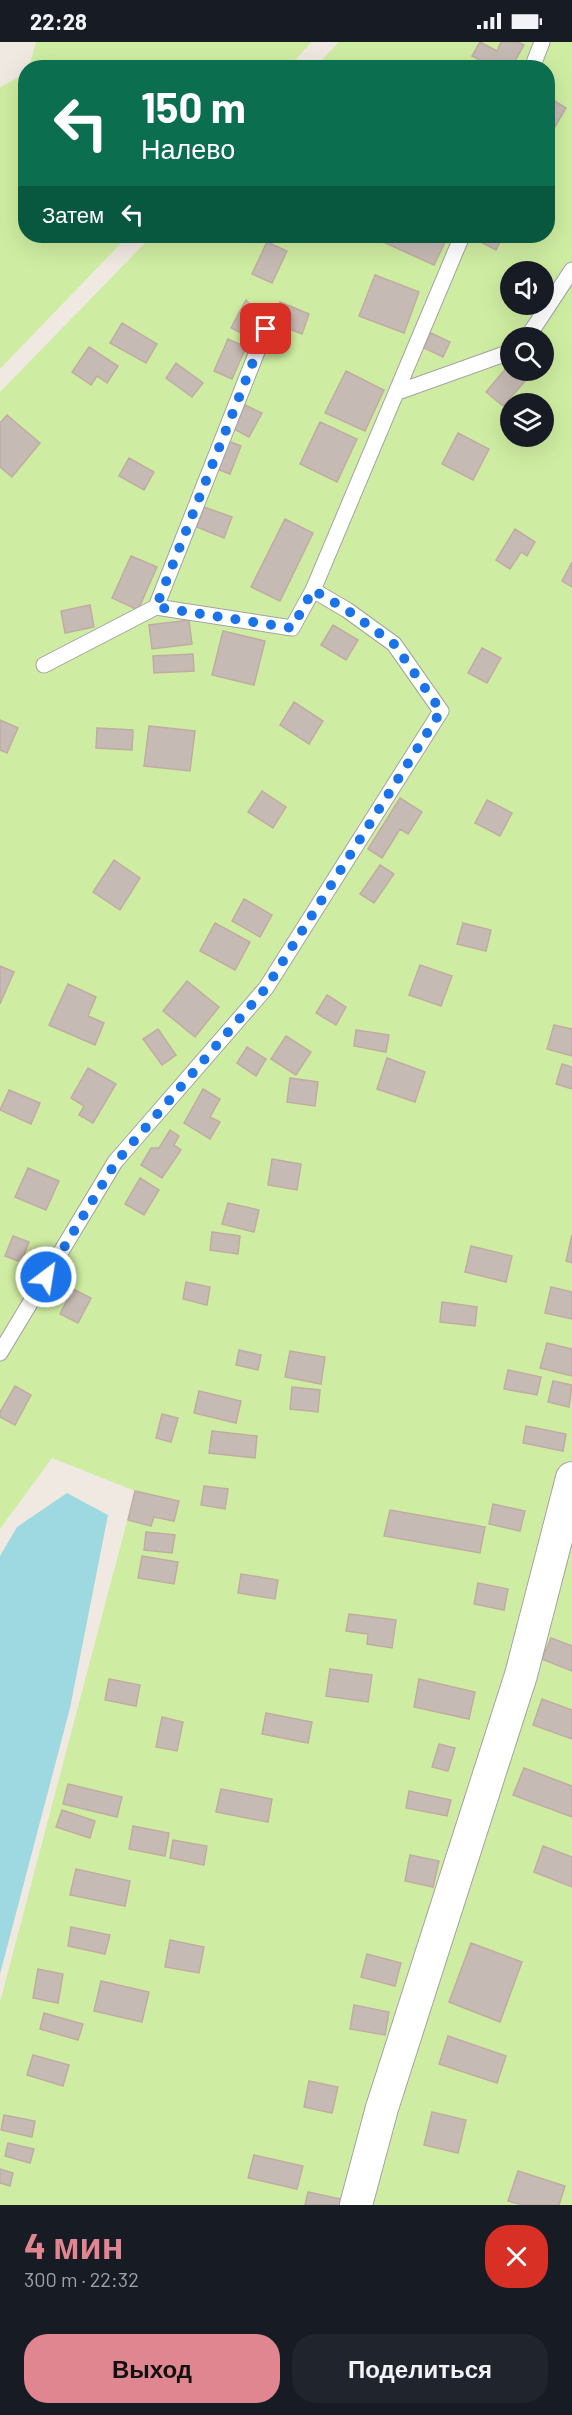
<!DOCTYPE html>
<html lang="ru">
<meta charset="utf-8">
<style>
body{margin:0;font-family:Barlow,sans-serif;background:#20242c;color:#f1f3f6;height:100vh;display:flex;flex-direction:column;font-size:22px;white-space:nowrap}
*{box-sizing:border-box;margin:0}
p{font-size:20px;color:#9ea1a6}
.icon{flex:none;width:33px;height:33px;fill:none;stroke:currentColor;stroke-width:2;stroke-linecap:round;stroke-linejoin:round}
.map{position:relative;height:2163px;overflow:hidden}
.drawer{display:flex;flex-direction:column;background:#171b24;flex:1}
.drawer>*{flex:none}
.guide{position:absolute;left:18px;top:18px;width:537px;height:183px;border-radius:24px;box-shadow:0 6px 24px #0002;background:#0b6e4f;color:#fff;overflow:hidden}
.buttons{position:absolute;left:500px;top:219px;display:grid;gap:12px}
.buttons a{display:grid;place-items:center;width:54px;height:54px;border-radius:50%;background:#171b24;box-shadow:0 6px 24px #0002;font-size:30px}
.pin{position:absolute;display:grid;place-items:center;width:51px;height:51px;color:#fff;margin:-26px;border-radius:12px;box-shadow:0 3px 9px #0006}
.me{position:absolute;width:66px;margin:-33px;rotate:31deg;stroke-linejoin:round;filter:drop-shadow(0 0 4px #0008)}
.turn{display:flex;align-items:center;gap:21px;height:126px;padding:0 24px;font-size:27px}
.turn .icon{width:78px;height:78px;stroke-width:2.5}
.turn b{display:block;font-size:42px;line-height:51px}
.then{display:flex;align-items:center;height:57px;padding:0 24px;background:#0003;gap:12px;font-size:22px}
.round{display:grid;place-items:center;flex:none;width:63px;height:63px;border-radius:24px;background:#20242c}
.summary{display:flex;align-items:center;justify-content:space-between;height:102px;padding:0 24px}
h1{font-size:36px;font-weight:700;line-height:45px;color:#df8691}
.button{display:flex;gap:12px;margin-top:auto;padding:12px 24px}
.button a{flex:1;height:69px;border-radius:24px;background:#df8691;color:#111;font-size:24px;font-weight:700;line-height:69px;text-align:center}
.button a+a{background:#20242c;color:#f1f3f6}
.status{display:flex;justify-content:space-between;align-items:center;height:42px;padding:0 30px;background:#171b24;direction:ltr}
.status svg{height:16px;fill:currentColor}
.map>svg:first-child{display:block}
</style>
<div class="status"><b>22:28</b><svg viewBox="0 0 49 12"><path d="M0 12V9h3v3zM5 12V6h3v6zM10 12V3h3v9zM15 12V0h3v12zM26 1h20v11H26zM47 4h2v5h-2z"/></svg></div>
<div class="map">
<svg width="572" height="2163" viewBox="0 0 572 2163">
<rect width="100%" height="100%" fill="#efe9e1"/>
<path fill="#cfeda2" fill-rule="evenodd" d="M 36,0 L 312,0 L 288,25 L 29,25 Z
M 339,0 L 572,0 L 572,2163 L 0,2163 L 0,1960 L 135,1449 L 52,1416 L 0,1487 L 0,350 L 152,194 L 548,194 L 548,26 L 315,25 ZM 510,230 L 543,230 L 543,262 L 510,262 ZM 510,296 L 543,296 L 543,328 L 510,328 ZM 510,362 L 543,362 L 543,394 L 510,394 Z
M 25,32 L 26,194 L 128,194 L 0,327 L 0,45 Z"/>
<path fill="#9ed8e0" d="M 67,1451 L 108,1473 L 70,1666 L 0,1932 L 0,1514 L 17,1485 Z"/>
<path fill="#c6bab4" stroke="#c1aca2" stroke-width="1.5" d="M 480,0 L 497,9 L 501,0 L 518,0 L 524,3 L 511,26 L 494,26 L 472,14 Z
M 548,55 L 566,66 L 550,93 L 548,92 Z
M 370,194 L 448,194 L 434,223 Z
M 474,194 L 503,194 L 496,208 L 473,196 Z
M 267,200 L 287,209 L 272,241 L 252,232 Z
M 375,233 L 419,250 L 404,291 L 359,274 Z
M 246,258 L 259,271 L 248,294 L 231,286 Z
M 280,260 L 309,272 L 302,292 L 272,280 Z
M 122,281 L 157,302 L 146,321 L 110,301 Z
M 431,291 L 450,300 L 443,315 L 424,306 Z
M 228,297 L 246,305 L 232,337 L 214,329 Z
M 89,305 L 118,324 L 107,341 L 97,334 L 91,343 L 72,330 Z
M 176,321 L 203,341 L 192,355 L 166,336 Z
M 509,323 L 510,328 L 515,328 L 526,338 L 503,364 L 486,350 Z
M 346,329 L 384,348 L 365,389 L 325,371 Z
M 245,363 L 262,371 L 249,395 L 232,386 Z
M 7,373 L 40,401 L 12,435 L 0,425 L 0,381 Z
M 320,380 L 357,397 L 337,440 L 300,422 Z
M 458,391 L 489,407 L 473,438 L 442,422 Z
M 228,399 L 241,404 L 230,432 L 217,427 Z
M 129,416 L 154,430 L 144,448 L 119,434 Z
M 204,465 L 232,475 L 224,496 L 197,485 Z
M 285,477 L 313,491 L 280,559 L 251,545 Z
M 515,487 L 535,500 L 527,514 L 521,510 L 510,527 L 496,518 Z
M 131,514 L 157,525 L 138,568 L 112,556 Z
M 572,520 L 572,545 L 562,539 Z
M 90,563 L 94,585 L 65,591 L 61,569 Z
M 189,578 L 192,602 L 152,607 L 149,583 Z
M 333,583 L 358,598 L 346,618 L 321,603 Z
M 223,589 L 265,599 L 254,643 L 212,633 Z
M 482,606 L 501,616 L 487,641 L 468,631 Z
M 193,612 L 194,629 L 154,631 L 153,614 Z
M 294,660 L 323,679 L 309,702 L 280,683 Z
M 0,678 L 18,686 L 7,711 L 0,708 Z
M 149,684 L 195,689 L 190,729 L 144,724 Z
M 97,686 L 133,688 L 132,708 L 96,706 Z
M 262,749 L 286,765 L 273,786 L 248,770 Z
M 400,756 L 422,770 L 408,792 L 400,787 L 382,816 L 368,807 Z
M 487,758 L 512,771 L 500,794 L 475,781 Z
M 114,818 L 140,836 L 120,868 L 93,850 Z
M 380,823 L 394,832 L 374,861 L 360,852 Z
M 244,857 L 272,873 L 260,895 L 232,879 Z
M 215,881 L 250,900 L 235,928 L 200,909 Z
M 463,881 L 491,888 L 486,909 L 457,902 Z
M 420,923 L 452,934 L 441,964 L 409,953 Z
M 0,924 L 14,930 L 0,962 Z
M 187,939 L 219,965 L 195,995 L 163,969 Z
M 68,942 L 96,955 L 88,974 L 104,981 L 95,1003 L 49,983 Z
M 327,953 L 346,965 L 336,983 L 316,971 Z
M 554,983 L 572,987 L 572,1014 L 547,1007 Z
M 158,987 L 176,1013 L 162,1023 L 143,997 Z
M 356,988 L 389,993 L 386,1010 L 354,1004 Z
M 286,994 L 311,1010 L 296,1033 L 271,1017 Z
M 247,1005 L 266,1017 L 256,1034 L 237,1021 Z
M 387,1016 L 425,1030 L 415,1060 L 377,1047 Z
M 562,1022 L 572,1025 L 572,1047 L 556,1042 Z
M 88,1026 L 116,1042 L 93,1081 L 79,1073 L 84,1064 L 71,1056 Z
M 290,1036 L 318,1040 L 315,1064 L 287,1060 Z
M 203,1047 L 220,1057 L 210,1075 L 220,1080 L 210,1097 L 184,1081 Z
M 9,1048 L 40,1061 L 31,1082 L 0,1068 Z
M 170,1088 L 179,1094 L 174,1103 L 181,1108 L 162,1136 L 141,1123 L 151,1106 L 159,1106 Z
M 272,1117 L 301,1122 L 297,1148 L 268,1143 Z
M 28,1126 L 59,1139 L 46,1168 L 15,1155 Z
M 140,1136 L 159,1148 L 144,1173 L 125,1162 Z
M 228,1161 L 259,1168 L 254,1190 L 222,1182 Z
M 212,1190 L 240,1194 L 238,1212 L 210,1208 Z
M 572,1193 L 572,1221 L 566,1219 Z
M 13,1194 L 29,1200 L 21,1220 L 5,1214 Z
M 471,1204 L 512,1214 L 506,1240 L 465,1230 Z
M 186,1240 L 210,1245 L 207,1263 L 183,1257 Z
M 551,1245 L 572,1250 L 572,1277 L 545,1271 Z
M 73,1247 L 91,1256 L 78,1281 L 60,1272 Z
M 442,1260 L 477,1265 L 475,1284 L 440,1280 Z
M 547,1301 L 572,1307 L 572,1334 L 540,1326 Z
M 239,1308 L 261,1313 L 258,1328 L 236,1323 Z
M 290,1309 L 325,1315 L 321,1342 L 285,1335 Z
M 508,1328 L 541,1335 L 537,1353 L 504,1347 Z
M 553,1339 L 572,1343 L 569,1365 L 548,1360 Z
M 15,1344 L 31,1353 L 15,1383 L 0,1375 L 0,1370 Z
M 292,1345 L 320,1348 L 318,1370 L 290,1367 Z
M 199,1349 L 241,1359 L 236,1381 L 194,1371 Z
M 162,1372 L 178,1376 L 171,1400 L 156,1396 Z
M 526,1384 L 566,1392 L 563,1409 L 523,1401 Z
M 212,1389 L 257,1394 L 255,1416 L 209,1411 Z
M 204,1444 L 228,1447 L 225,1467 L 201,1463 Z
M 135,1449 L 179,1459 L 174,1479 L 154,1475 L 151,1484 L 128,1478 Z
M 493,1462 L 525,1469 L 520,1489 L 489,1482 Z
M 390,1468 L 485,1485 L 480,1511 L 384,1494 Z
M 146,1490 L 175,1493 L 172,1511 L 144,1508 Z
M 142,1514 L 178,1520 L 174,1542 L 138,1536 Z
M 241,1532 L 278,1538 L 275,1557 L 238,1551 Z
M 478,1541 L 508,1547 L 504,1568 L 474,1562 Z
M 349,1572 L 396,1578 L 392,1606 L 367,1602 L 368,1592 L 346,1589 Z
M 551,1596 L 572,1604 L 572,1629 L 542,1617 Z
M 330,1627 L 372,1633 L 368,1660 L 326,1654 Z
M 109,1637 L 140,1643 L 136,1664 L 105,1658 Z
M 419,1637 L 475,1650 L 469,1677 L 414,1665 Z
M 542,1657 L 572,1668 L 572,1697 L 533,1683 Z
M 266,1671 L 312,1680 L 308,1701 L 262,1692 Z
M 162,1675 L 183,1680 L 177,1709 L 156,1705 Z
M 439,1702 L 455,1706 L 448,1729 L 432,1725 Z
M 524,1726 L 572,1744 L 572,1775 L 513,1753 Z
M 68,1742 L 122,1755 L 117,1775 L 63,1762 Z
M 221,1747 L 272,1757 L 268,1780 L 216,1770 Z
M 409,1749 L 451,1758 L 447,1774 L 406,1766 Z
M 62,1768 L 95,1779 L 90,1796 L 56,1785 Z
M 133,1784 L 169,1791 L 165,1814 L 129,1807 Z
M 173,1798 L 207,1804 L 204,1823 L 170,1816 Z
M 543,1804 L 572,1815 L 572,1845 L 534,1830 Z
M 410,1813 L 439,1819 L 433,1845 L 405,1839 Z
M 76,1827 L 130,1839 L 125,1864 L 70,1853 Z
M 71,1885 L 110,1893 L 105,1912 L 68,1904 Z
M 170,1898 L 204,1905 L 199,1931 L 165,1925 Z
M 471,1901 L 522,1920 L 500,1980 L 449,1960 Z
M 367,1912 L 401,1921 L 395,1944 L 361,1935 Z
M 38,1927 L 63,1932 L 58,1961 L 33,1956 Z
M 101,1939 L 149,1950 L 142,1980 L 94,1969 Z
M 354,1963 L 389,1970 L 385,1993 L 350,1987 Z
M 44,1971 L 83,1982 L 78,1998 L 40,1987 Z
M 448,1994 L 506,2014 L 497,2041 L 439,2022 Z
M 33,2013 L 69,2023 L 63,2044 L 27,2033 Z
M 309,2039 L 338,2045 L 332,2071 L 304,2065 Z
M 432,2070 L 466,2078 L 458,2111 L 424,2103 Z
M 4,2073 L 35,2079 L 32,2095 L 1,2088 Z
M 8,2101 L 34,2107 L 30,2121 L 5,2114 Z
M 254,2113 L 303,2124 L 297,2147 L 248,2136 Z
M 0,2127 L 13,2131 L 10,2144 L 0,2141 Z
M 518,2129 L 565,2144 L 559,2163 L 522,2163 L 508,2159 Z
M 308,2150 L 341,2157 L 340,2163 L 305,2163 Z"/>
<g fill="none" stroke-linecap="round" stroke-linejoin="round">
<defs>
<path id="service" d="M 532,26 L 542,0
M 527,296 L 572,228
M 398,350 L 510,310
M 156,565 L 266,287
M 44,623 L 156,565 L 292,586 L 313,548 L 462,194
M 0,1311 L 115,1120 L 266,946 L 441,669 L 394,602 L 347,568 L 313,548"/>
<path id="minor" d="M 356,2163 L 382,2066 L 521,1633 L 572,1436"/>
</defs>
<use href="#service" stroke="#a3a3a3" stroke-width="17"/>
<use href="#minor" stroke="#a3a3a3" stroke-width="34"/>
<use href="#service" stroke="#fff" stroke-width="15"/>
<use href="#minor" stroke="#fff" stroke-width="32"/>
</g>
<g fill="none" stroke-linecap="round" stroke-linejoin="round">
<path stroke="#1a73e8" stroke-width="10" stroke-dasharray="0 18" d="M 46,1235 L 116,1120 L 266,946 L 441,669 L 394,602 L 347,568 L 313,548 L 292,586 L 156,565 L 266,287"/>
</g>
</svg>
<div class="buttons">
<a><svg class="icon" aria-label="sound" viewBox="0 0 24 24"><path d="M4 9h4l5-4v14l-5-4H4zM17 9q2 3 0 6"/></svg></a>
<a><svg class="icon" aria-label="search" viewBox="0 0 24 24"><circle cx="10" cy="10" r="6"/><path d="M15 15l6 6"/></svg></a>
<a><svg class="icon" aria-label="layers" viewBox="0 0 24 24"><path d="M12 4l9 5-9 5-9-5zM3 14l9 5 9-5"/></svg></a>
</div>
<div class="pin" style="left:266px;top:287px;background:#d93025"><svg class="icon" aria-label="arrive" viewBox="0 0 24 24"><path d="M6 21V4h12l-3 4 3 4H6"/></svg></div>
<svg class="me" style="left:46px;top:1235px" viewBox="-20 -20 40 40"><circle r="17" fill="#1a73e8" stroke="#fff" stroke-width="3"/><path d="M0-11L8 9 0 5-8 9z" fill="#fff"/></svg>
<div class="guide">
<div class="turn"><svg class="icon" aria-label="left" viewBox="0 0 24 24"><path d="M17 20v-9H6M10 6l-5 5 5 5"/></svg><div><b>150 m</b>Налево</div></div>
<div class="then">Затем<svg class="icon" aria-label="left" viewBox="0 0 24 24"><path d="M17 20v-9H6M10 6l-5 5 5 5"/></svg></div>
</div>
</div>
<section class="drawer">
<div class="summary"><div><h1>4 мин</h1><p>300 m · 22:32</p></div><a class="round" style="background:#d93025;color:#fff"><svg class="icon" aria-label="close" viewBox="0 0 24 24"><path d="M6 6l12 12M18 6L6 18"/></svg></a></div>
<div class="button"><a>Выход</a><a>Поделиться</a></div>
</section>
